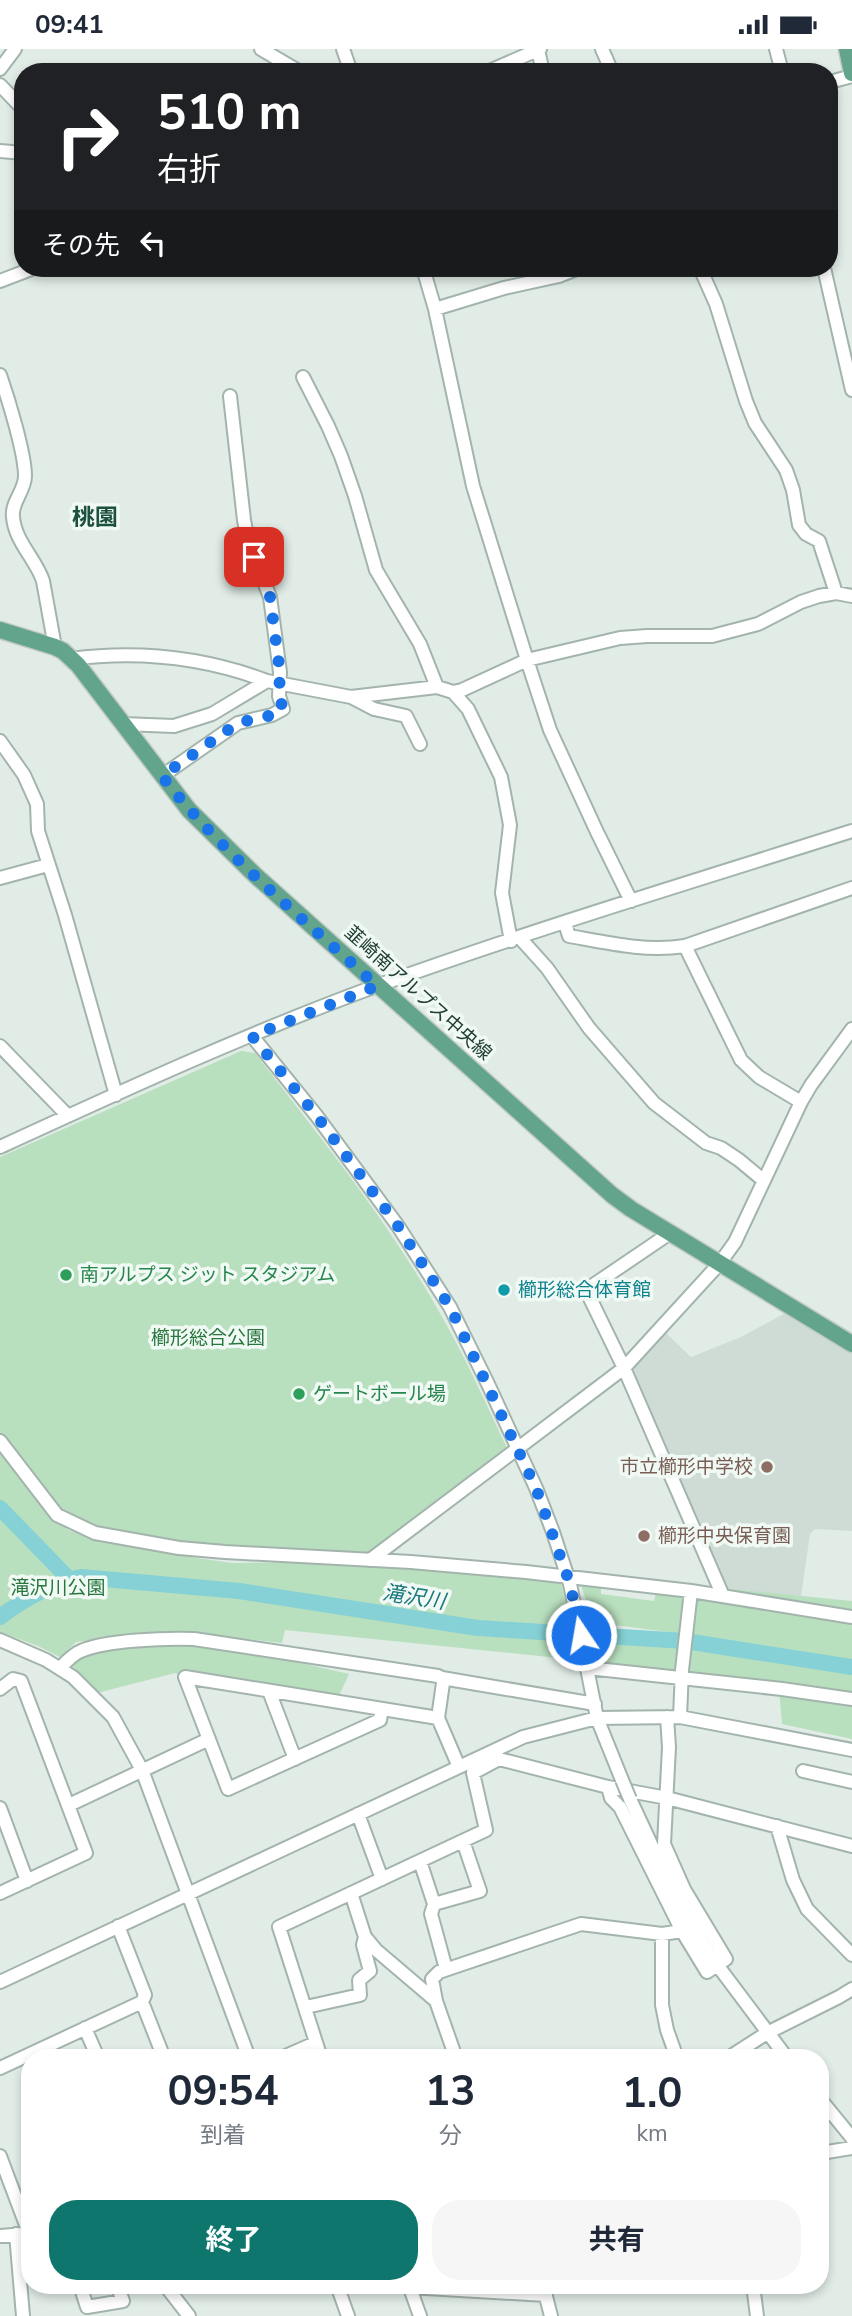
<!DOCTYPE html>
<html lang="ja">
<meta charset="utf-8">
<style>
body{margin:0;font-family:"Nunito Sans","Noto Sans JP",sans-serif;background:#f6f6f7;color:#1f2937;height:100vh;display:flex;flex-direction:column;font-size:26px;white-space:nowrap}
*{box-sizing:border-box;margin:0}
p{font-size:23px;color:#747a83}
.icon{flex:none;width:38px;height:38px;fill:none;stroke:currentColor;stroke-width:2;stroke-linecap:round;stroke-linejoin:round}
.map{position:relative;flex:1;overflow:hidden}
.sheet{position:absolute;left:21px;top:2000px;width:808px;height:245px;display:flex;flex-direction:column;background:#fff;border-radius:28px;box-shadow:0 4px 10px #0003}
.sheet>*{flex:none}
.guide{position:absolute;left:14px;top:14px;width:824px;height:214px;border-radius:28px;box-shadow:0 4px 10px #0003;background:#202124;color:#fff;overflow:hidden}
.pin{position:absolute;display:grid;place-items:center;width:60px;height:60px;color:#fff;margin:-30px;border-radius:14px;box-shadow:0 4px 10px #0006}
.me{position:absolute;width:77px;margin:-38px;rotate:348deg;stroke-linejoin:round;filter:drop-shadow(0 0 5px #0008)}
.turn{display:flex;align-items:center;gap:24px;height:147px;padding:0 28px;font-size:32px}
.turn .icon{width:91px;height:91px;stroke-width:2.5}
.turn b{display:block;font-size:49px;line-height:60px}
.then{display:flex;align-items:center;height:66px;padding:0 28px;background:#0003;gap:14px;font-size:26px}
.eta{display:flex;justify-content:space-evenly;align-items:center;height:119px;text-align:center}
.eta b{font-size:42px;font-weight:700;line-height:49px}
.button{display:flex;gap:14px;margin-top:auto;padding:14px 28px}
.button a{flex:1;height:80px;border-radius:28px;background:#0f766e;color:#fff;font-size:28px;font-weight:700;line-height:80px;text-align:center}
.button a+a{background:#f6f6f7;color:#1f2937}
.status{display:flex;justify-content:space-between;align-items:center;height:49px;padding:0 35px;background:#fff;direction:ltr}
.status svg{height:19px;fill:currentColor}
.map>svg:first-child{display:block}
</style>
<div class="status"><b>09:41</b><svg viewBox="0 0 49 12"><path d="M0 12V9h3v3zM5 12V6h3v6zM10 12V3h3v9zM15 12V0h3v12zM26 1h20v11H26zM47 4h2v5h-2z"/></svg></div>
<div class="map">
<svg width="852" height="2267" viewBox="0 0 852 2267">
<rect width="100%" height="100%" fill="#e1ece6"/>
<path fill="#cfdcd5" d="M 789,1262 L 852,1299 L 852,1482 L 815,1480 L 810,1485 L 801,1548 L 724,1539 L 630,1323 L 633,1315 L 664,1282 L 691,1308 L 741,1288 Z"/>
<path fill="#b8dfbe" d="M 241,1002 L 255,1004 C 319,1087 386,1169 438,1261 C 464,1305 485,1353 507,1399 L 507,1405 L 367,1508 L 164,1493 L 86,1478 L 62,1464 L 0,1385 L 0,1108 Z
M 0,1401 L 56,1472 L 70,1482 L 87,1487 L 168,1501 L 190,1508 L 232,1514 L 300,1513 L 491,1524 L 561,1534 L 578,1611 L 285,1581 L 282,1594 L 213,1586 L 150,1584 L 76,1593 L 60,1608 L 38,1597 L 0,1583 Z
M 581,1536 L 601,1537 L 601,1545 L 654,1552 L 656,1543 L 686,1546 L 682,1585 L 593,1573 Z
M 722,1539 L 852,1552 L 852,1565 L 724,1545 Z
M 691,1542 L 852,1568 L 852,1618 L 754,1604 L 706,1595 L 686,1584 Z
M 595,1588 L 682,1598 L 681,1622 L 601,1613 Z
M 186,1595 L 274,1608 L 349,1625 L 337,1651 L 185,1628 L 175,1624 L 97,1644 L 75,1623 L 73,1615 L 77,1608 L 85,1606 L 133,1598 Z
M 689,1599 L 852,1623 L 852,1690 L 782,1675 L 779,1639 L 703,1632 L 700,1625 L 687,1623 Z"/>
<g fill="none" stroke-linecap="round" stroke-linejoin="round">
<path stroke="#85d1d5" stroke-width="16" d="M 0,1459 L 70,1531
M 0,1568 C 23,1551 53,1534 81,1528 L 239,1542 L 478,1579 L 685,1592 L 852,1618"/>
<defs>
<path id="minor" d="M 261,0 L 300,23
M 343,0 L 351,23
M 602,0 L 612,23
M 776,0 L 782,23
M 538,1 L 543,23
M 0,20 L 15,0
M 487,23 L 540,0
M 830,33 L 852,27
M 0,36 L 23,60
M 0,102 L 23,104
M 423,219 L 435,260 L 473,437 L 527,611 L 550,681 L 597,783 L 631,852
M 700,219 L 716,255 L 746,352 L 755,374 L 786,421 L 793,441 L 799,476 L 806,485 L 819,492 L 836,544
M 824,219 L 852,341
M 0,232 L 34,219
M 435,260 L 504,239 L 559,227 L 579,219
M 0,326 C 8,349 25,404 25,427 C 25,442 11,453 13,468 C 15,493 36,510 43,532 L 55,598
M 303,328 L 328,377 L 341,407 L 355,447 L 376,521 L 420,595 L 437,638
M 71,610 C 140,601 203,608 267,632
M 453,643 L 462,641 L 527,611 L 620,589 L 647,587 L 712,587 L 758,575 L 801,553 L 819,547 L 836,544 L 852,547
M 351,648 L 374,660 L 406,667 L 420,695
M 123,675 L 174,677 L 212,665 L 267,632 L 351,648 L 437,638 L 453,643 L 468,660 L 501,728 L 510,776 L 502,844 L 511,892
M 0,692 L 24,726 L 37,755 L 38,782 L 65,866 L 116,1046
M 162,727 L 238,674 L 272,666 L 283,660 L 279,647 L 280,623 L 270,548 L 248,492 L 244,471 L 230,347
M 0,829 L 48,816
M 565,874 L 569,887 C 608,894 646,903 685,897 L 852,839
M 520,889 L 547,919 L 589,979 L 654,1054 L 706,1094 L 721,1099 L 739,1111 L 763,1131
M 685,897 L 741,1011 L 759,1028 L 801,1053
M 252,987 L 316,1066 L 398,1177 L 450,1258 L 488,1335 L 536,1439 L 553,1483 L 570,1535 L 597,1669 L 622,1731
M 0,997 L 68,1067
M 0,1098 C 124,1041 250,983 379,936 C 535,880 694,832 852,782
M 670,1184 L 586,1241 L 624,1319 L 723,1547
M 0,1392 L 57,1466 L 95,1484 L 179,1499 L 225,1503 L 411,1513 L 526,1523 L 691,1542 L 852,1568
M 370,1511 L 624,1319 L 720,1214 L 735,1193 L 801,1053 L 811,1036 L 852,980
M 0,1591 L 46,1611 L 73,1628 L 113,1668 L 142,1721 L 249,2009
M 60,1619 C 66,1613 73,1605 81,1602 C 106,1591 166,1589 194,1590 L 438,1627 L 442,1629 L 443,1634 L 438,1669 L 459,1718
M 588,1619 L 782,1640 L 852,1650
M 442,1629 L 595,1655
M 0,1640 L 13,1630 L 21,1632 L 86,1804 L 0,1844
M 269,1642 L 295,1710
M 382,1660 L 380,1671 L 228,1740 L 185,1628 L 438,1669
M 680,1668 L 682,1621 L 691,1542
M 803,1722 L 852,1733
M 608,1738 L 611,1749 L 620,1758 L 682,1882 L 707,1923 L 726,1910 L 684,1840 L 664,1795 L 669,1698 L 667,1668
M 630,1750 L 678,1853 L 709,1905 L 787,2009
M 69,1756 L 209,1690
M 0,1759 L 27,1832
M 358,1765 L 382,1830
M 777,1777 L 793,1831 L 807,1860 L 852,1906
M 420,1812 L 434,1855 L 480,1842 L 463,1792
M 351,1844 L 365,1888 L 376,1901 L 436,1952
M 434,1855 L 431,1865 L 446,1920
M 118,1877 L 145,1946 L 142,1953
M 662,1885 L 662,1956 L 667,1981 L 677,2009
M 0,1933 L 523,1688 L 597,1669 L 680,1668 L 852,1701
M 306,1958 L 360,1946 L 359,1931 L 370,1922 L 363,1896 L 365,1888
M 85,1979 L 98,2009
M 281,2009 L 315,1994
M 321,2009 L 279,1878 L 486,1781 L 473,1724 L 499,1710 L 608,1738 L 667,1749 L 852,1797
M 456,2009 L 436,1952 L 432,1930 L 439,1923 L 581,1875 L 662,1885 L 682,1882
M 728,2009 L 767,1984 L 839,1948 L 852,1940
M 0,2019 L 142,1953 L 164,2009
M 821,2051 L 852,2089
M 821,2104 L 852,2099
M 0,2107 L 29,2184
M 16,2185 L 23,2267
M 0,2187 L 24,2185
M 80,2236 L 87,2258 L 123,2252 L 117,2236
M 165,2236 L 189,2267
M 337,2236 L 348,2267
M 409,2236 L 420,2267
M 543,2236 L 551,2267
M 753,2236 L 757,2267
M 409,2238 L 546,2246"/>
<path id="major" d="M 847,0 L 852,24
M 0,581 L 55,598 L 63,602 L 78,616 L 189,761 L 255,826 L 612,1146 L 631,1160 L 852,1295"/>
</defs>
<use href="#minor" stroke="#a3b4ad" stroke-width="16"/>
<use href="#major" stroke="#c1c9c6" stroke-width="19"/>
<use href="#minor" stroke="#fff" stroke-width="12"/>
<use href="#major" stroke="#63a48c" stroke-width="16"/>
<defs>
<path id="minor-bridge" d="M 622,1731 L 630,1750"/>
</defs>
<use href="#minor-bridge" stroke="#a3b4ad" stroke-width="16" stroke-linecap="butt"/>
<use href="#minor-bridge" stroke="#fff" stroke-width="12"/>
</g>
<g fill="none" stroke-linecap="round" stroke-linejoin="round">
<path stroke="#1a73e8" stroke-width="12" stroke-dasharray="0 21.6" d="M 254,508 L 270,548 L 280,623 L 279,647 L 283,660 L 272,666 L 238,674 L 162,727 C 223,806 304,870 377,937 L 252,987 L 316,1066 L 398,1177 L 450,1258 L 536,1439 L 570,1535 L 581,1586"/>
</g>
<g fill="#2e9e5b" stroke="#f1f9f4" stroke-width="2.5">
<circle cx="66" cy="1226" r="7"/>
<circle cx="299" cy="1345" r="7"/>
</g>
<circle fill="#0f9aa8" stroke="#f1f9f4" stroke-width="2.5" cx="504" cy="1241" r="7"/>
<g fill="#8d6e63" stroke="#f1f9f4" stroke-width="2.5">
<circle cx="767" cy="1418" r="7"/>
<circle cx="644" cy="1487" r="7"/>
</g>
<g text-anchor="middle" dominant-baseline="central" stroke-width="7" stroke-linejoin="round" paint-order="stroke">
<g font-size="19" fill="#203e33" stroke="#f1f9f4">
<text transform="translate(418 944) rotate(42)">韮崎南アルプス中央線</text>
</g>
<g font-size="19" fill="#27864d" stroke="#f1f9f4" text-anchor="start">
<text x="80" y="1226">南アルプス ジット スタジアム</text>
<text x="313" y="1345">ゲートボール場</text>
</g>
<g font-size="19" fill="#0d838f" stroke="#f1f9f4" text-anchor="start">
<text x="518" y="1241">櫛形総合体育館</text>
</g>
<g font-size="19" fill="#28773e" stroke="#f1f9f4">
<text x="208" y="1289">櫛形総合公園</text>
<text x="58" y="1539">滝沢川公園</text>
</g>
<g font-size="19" fill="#785e54" stroke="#f1f9f4" text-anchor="end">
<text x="753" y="1418">市立櫛形中学校</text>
<text x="658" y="1487" text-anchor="start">櫛形中央保育園</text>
</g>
<g font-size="21" font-style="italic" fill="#17777d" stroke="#f1f9f4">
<text transform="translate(414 1548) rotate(9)">滝沢川</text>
</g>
<g font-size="23" font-weight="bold" fill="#1b513e" stroke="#f1f9f4">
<text x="95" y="468">桃園</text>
</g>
</g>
</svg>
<div class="pin" style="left:254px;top:508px;background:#d93025"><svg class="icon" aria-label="arrive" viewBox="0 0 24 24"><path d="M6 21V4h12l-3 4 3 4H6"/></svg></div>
<svg class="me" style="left:581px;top:1586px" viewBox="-20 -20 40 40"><circle r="17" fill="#1a73e8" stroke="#fff" stroke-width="3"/><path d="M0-11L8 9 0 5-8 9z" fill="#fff"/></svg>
<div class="guide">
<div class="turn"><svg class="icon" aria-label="right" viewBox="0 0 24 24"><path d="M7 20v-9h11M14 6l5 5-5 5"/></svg><div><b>510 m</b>右折</div></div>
<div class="then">その先<svg class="icon" aria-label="left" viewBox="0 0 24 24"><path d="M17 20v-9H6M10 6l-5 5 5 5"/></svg></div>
</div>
<section class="sheet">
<div class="eta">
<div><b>09:54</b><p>到着</p></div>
<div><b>13</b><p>分</p></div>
<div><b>1.0</b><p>km</p></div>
</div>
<div class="button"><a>終了</a><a>共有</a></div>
</section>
</div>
